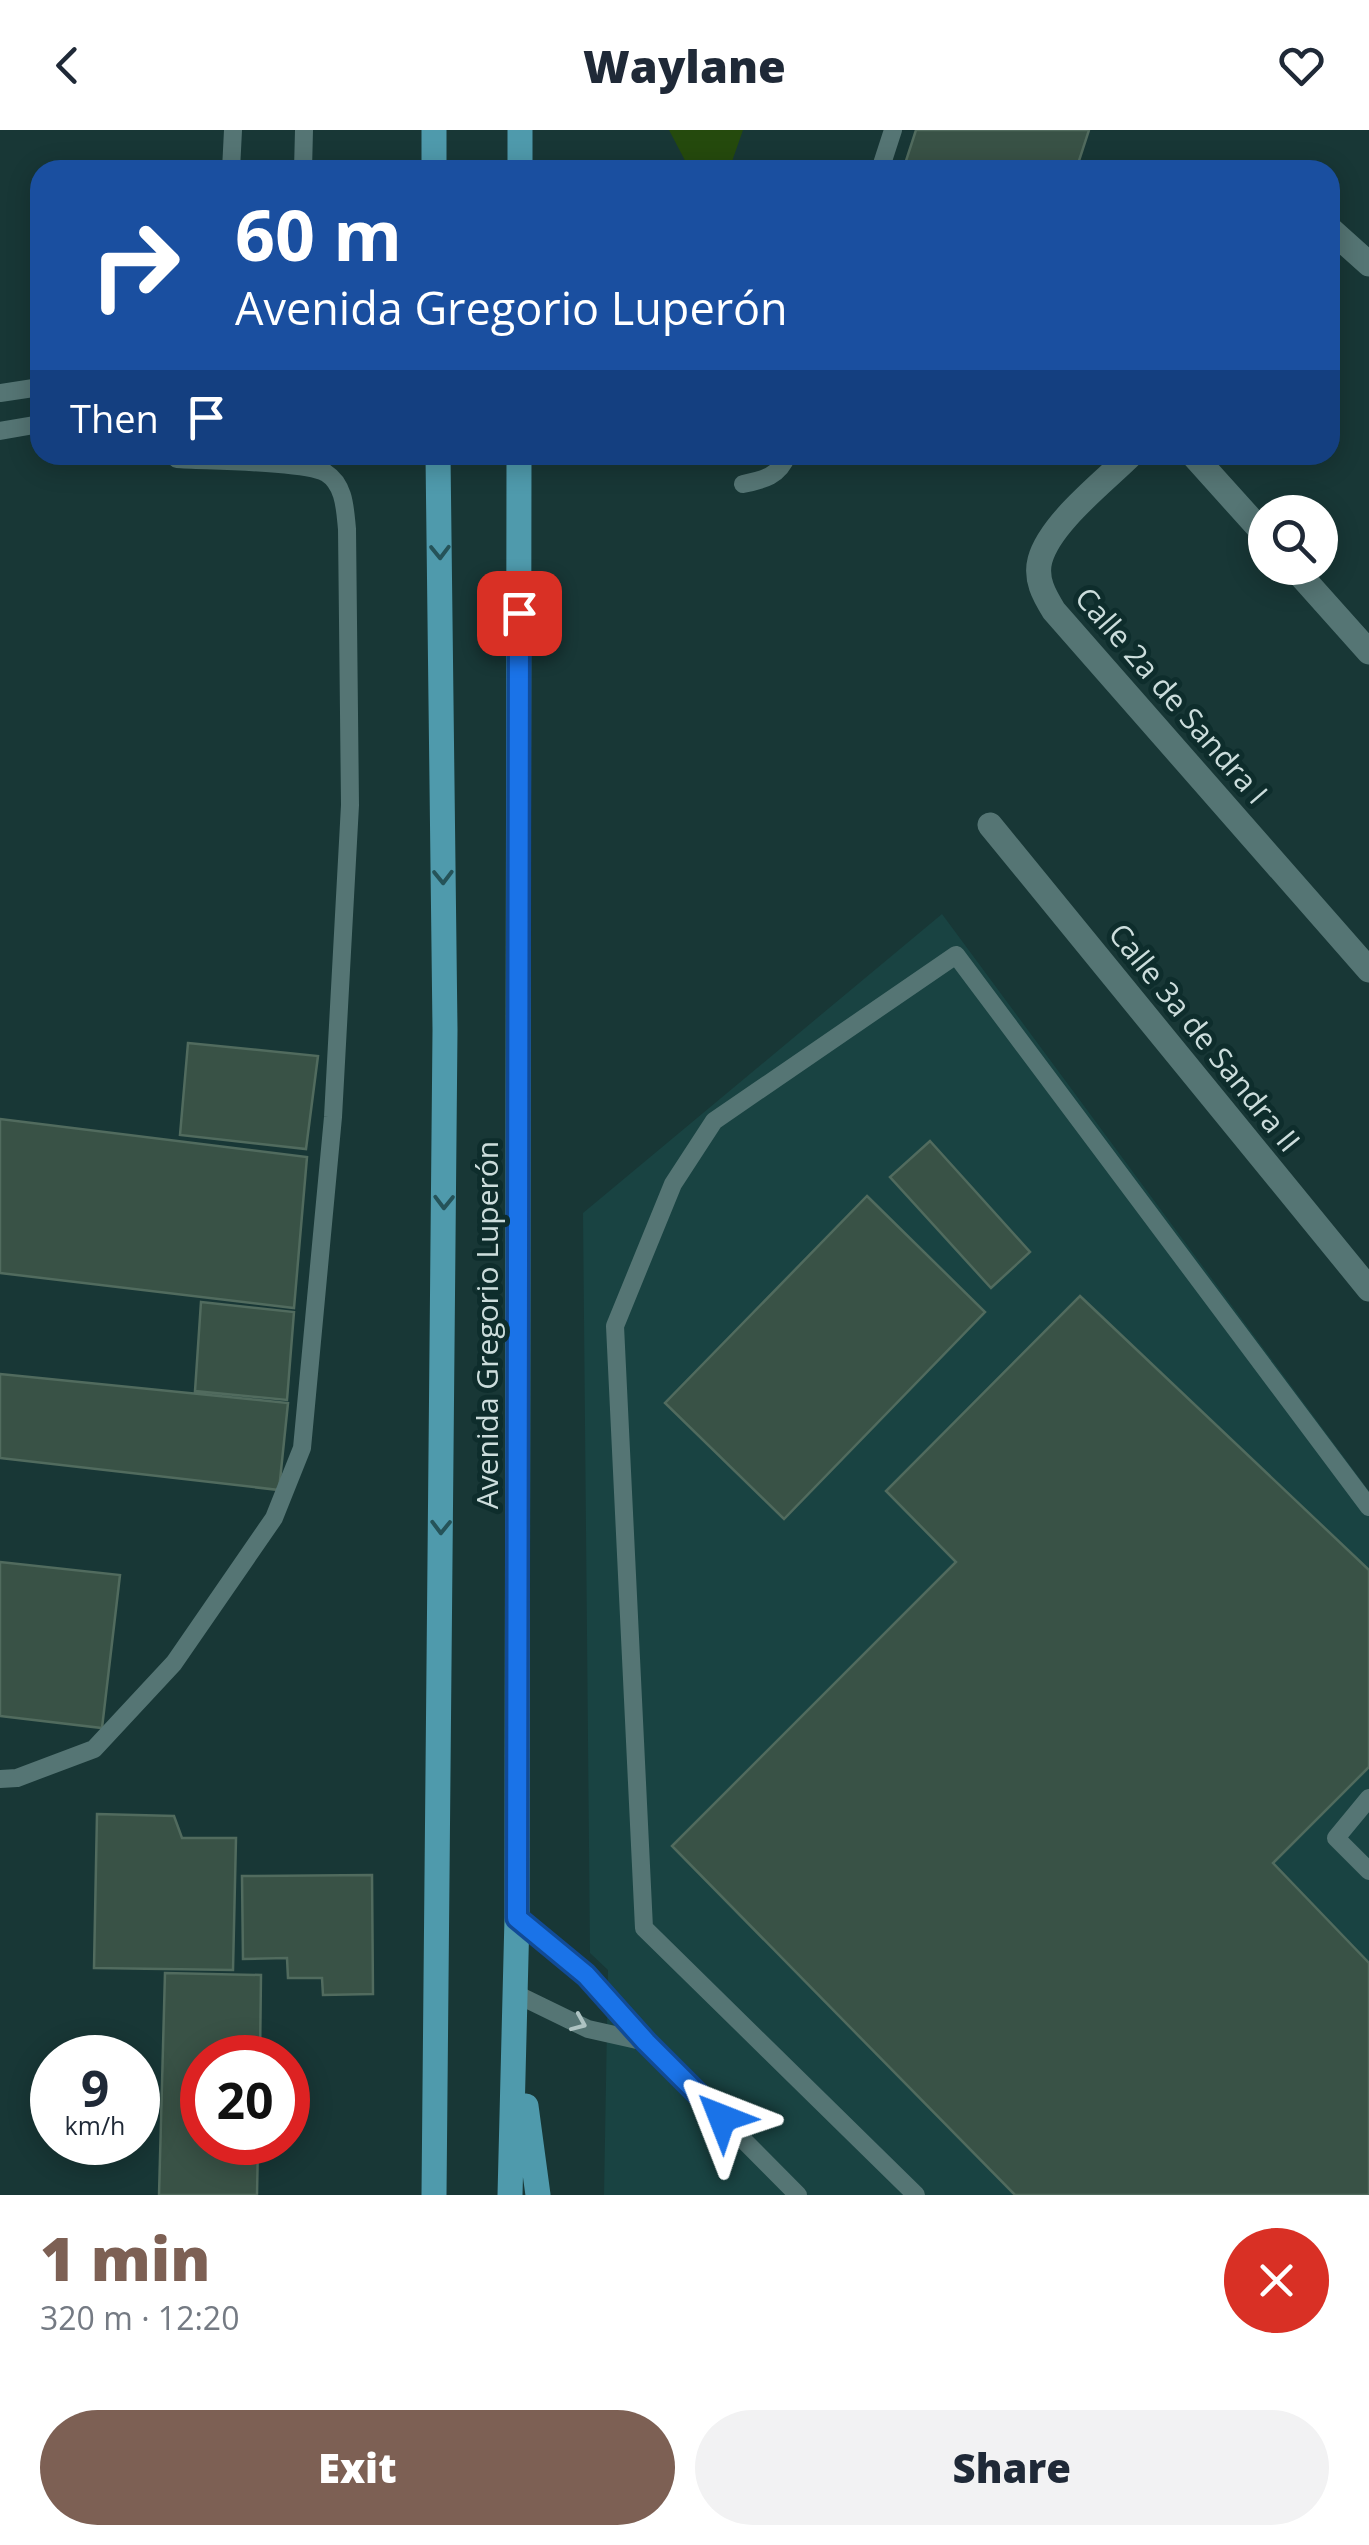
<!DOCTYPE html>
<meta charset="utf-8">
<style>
body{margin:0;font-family:"Open Sans",sans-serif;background:#f2f2f3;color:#1f2937;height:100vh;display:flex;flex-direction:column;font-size:38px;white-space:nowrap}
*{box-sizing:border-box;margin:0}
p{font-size:32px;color:#747a83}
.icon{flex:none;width:55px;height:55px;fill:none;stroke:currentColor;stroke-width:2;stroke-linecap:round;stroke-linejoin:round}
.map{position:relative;height:2065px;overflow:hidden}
.sheet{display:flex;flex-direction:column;background:#fff;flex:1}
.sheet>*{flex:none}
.guide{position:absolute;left:30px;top:30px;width:1310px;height:305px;border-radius:30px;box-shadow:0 5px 25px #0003;background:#1a4fa0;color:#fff;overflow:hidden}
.fabs{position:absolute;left:1248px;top:365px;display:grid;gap:20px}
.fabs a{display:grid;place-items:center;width:90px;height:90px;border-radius:50%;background:#fff;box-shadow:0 5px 25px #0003;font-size:50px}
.speed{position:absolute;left:30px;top:1905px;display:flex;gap:20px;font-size:50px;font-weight:700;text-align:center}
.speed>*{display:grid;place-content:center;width:130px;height:130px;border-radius:50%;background:#fff;box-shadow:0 5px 25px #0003;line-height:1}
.speed small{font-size:25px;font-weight:400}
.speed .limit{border:15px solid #d22;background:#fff;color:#111}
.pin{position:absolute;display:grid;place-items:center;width:85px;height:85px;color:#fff;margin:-42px;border-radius:20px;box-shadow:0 5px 15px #0006}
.me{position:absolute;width:110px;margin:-55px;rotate:315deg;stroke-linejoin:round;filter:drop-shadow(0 0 8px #0008)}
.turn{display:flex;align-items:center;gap:35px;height:210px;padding:0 40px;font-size:45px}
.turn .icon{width:130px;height:130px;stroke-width:2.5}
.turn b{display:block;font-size:70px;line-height:85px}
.then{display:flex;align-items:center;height:95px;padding:0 40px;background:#0003;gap:20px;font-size:38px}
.round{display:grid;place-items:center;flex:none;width:105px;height:105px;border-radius:52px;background:#f2f2f3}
.overview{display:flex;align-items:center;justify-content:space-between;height:170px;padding:0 40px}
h1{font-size:60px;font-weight:800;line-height:75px;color:#7d6054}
.cta{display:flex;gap:20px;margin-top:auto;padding:20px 40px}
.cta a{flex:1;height:115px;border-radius:60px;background:#7d6054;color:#fff;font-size:40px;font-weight:800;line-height:115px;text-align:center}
.cta a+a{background:#f2f2f3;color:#1f2937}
header{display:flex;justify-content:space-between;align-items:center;height:130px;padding:0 40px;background:#fff;font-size:45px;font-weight:800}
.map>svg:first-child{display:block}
</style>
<header><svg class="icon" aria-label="back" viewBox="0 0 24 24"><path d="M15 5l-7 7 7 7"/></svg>Waylane<svg class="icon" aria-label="heart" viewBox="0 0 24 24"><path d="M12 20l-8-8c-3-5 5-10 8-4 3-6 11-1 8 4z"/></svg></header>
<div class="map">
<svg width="1369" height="2065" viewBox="0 0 1369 2065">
<rect width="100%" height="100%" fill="#183736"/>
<path fill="#194342" d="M 942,784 L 1369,1361 L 1369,2065 L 604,2065 L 608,1840 L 590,1823 L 583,1083 Z"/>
<path fill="#254a0d" d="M 669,0 L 743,0 L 729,40 L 690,40 Z"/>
<path fill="#395246" stroke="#516b5e" stroke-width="2.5" d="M 916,0 L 1089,0 L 1076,40 L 903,40 Z
M 188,913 L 318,926 L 306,1019 L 180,1005 Z
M 0,989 L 307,1027 L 294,1178 L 0,1143 Z
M 930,1011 L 1030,1122 L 991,1158 L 890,1047 Z
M 867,1066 L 985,1182 L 784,1389 L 665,1273 Z
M 1080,1166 L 1369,1440 L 1369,1637 L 1273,1733 L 1369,1833 L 1369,2065 L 1015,2065 L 672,1716 L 956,1432 L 886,1361 Z
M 201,1172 L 294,1182 L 287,1270 L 195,1261 Z
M 0,1244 L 288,1273 L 279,1360 L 0,1328 Z
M 0,1432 L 120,1445 L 102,1598 L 0,1586 Z
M 97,1684 L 174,1686 L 182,1708 L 236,1708 L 233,1840 L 94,1838 Z
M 372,1745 L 373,1864 L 323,1865 L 322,1848 L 288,1848 L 287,1828 L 243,1829 L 242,1746 Z
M 165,1843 L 261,1845 L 260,1928 L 202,1928 L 202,2012 L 258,2012 L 257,2065 L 159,2065 Z"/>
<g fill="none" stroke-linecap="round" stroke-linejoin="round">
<path stroke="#557574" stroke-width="18" d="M 231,40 L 233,0
M 303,40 L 304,0
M 880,40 L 893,0
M 0,263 L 40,257
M 0,301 L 40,294
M 743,354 C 763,350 780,346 787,325
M 0,1649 L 17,1648 L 94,1619 L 174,1533 L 274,1388 L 302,1318 L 333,987 L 350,675 L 347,399 C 345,380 345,355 326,343 C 306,331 205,331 177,329
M 1369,1668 L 1336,1708 L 1369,1741
M 517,1787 L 586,1845 L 646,1912 L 798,2065
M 516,1864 L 588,1899 L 646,1912
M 916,2065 L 644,1798 L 615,1196 L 673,1054 L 714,991 L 956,825 L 1369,1377"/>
<path stroke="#557574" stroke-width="25" d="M 1330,99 L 1369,134
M 1131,325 C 1104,352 1050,393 1040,430 C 1035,449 1044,465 1054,481 L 1369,840
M 1193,325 L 1265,405
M 1294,438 L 1369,522
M 990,695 L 1369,1159"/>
<path stroke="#4f9aac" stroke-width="25" d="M 434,0 L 434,40
M 520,40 L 520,0
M 526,1976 L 538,2065
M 434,2065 L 445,900 L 438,325
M 510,2065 L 517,1787 L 519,325"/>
</g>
<defs><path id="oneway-chevron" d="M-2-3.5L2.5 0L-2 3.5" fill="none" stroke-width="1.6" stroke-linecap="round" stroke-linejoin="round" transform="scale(2.5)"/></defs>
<g stroke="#255359">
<use href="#oneway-chevron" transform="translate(440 422) rotate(89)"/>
<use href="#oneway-chevron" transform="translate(443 747) rotate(89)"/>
<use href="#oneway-chevron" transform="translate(444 1072) rotate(91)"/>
<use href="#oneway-chevron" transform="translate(441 1397) rotate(91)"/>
</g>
<use stroke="#aec3c2" href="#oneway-chevron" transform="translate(579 1893) rotate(23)"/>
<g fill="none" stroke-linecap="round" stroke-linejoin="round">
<defs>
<path id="route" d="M 519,483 L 517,1788 L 586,1845 L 646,1912 L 722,1988"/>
</defs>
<use href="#route" stroke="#114b97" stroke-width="25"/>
<use href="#route" stroke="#1a73e8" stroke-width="18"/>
</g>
<g text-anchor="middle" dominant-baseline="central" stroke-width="10" stroke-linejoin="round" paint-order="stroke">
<g font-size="30" fill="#ccdddc" stroke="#0e2d2c">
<text transform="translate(1172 565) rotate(49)">Calle 2a de Sandra I</text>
<text transform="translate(1205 907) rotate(51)">Calle 3a de Sandra II</text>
<text transform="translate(486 1195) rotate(-90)">Avenida Gregorio Luperón</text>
</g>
</g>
</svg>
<div class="fabs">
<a><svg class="icon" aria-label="search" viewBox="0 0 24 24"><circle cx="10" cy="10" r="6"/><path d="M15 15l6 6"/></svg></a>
</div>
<div class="speed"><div>9<small>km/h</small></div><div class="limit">20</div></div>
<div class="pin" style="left:519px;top:483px;background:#d93025"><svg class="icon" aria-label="arrive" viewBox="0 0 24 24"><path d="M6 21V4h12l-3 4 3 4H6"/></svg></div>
<svg class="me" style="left:722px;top:1988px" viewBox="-20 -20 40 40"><path d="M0-17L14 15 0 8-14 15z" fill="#1a73e8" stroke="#fff" stroke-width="4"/></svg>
<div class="guide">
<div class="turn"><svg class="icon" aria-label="right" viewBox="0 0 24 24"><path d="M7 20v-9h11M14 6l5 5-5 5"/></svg><div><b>60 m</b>Avenida Gregorio Luperón</div></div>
<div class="then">Then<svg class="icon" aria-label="arrive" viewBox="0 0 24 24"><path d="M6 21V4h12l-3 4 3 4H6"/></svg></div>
</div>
</div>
<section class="sheet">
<div class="overview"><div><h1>1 min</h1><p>320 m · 12:20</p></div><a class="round" style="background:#d93025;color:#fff"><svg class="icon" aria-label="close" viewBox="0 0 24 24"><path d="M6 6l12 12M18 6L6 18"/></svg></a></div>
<div class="cta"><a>Exit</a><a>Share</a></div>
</section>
